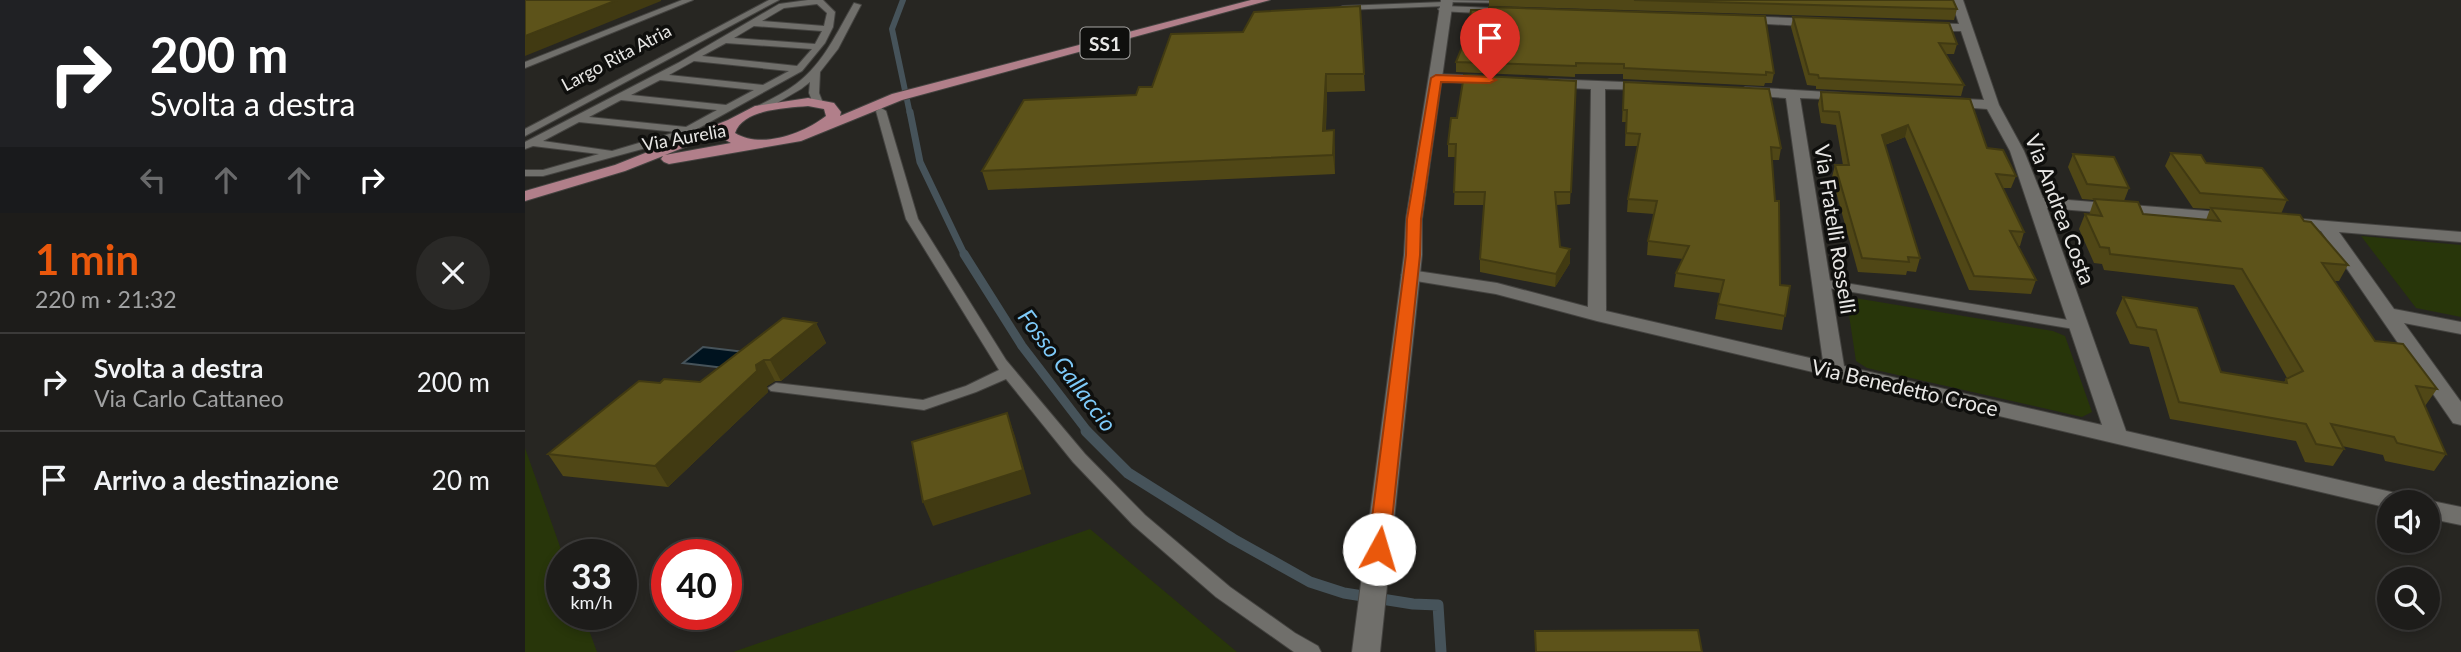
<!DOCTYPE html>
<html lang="it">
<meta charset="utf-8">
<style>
body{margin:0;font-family:Lato,sans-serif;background:#2a2927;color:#f1f3f6;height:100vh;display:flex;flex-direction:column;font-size:26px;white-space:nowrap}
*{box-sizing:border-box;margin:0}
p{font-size:23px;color:#a0a1a2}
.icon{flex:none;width:38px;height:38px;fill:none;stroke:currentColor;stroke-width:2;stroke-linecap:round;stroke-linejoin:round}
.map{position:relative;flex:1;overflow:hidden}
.side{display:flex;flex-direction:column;background:#1d1c1a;width:525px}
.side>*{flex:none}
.banner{background:#202124;color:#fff;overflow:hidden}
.tools{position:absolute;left:1852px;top:490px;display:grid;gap:14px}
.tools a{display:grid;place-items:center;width:63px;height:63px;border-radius:50%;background:#1d1c1a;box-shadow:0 4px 10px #0003,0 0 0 2px #3b3a39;font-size:35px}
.speed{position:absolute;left:21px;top:539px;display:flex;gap:14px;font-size:35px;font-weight:700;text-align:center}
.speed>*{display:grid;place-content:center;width:91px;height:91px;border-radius:50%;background:#1d1c1a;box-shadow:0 4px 10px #0003,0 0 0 2px #3b3a39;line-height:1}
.speed small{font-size:18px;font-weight:400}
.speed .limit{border:10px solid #d22;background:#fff;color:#111}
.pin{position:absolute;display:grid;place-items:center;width:60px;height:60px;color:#fff;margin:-72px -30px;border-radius:50% 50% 50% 0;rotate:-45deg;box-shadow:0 0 7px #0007}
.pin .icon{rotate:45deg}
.me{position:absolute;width:77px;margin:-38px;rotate:6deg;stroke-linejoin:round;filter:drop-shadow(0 0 5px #0008)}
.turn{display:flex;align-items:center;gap:24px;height:147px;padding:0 35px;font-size:32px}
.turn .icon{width:91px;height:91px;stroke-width:2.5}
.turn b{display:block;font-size:49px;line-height:60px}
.lanes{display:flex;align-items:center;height:66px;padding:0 35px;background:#0003;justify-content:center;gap:35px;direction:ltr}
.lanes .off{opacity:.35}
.round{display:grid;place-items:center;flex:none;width:74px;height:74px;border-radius:37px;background:#2a2927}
.headline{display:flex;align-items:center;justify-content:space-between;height:119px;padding:0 35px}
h1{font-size:42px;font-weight:700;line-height:52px;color:#ea580c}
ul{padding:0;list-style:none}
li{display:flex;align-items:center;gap:21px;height:98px;padding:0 35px;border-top:2px solid #3b3a39}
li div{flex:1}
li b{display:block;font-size:26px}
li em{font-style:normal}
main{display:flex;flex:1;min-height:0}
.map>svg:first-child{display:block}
</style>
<main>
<section class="side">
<div class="banner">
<div class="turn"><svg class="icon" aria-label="right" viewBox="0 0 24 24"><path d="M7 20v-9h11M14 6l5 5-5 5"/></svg><div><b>200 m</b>Svolta a destra</div></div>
<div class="lanes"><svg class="icon off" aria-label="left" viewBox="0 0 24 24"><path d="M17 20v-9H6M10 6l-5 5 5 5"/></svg><svg class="icon off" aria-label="ahead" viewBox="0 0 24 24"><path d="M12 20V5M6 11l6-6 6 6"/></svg><svg class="icon off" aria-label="ahead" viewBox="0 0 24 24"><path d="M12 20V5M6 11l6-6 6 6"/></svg><svg class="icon" aria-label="right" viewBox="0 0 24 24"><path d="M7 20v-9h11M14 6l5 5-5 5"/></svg></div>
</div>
<div class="headline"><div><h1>1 min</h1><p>220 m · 21:32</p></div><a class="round"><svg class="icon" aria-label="close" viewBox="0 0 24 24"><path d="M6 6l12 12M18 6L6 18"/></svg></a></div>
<ul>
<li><svg class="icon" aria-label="right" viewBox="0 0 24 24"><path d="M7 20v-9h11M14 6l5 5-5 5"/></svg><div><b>Svolta a destra</b><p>Via Carlo Cattaneo</p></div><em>200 m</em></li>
<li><svg class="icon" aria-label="arrive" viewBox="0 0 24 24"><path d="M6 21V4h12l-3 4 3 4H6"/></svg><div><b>Arrivo a destinazione</b></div><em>20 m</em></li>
</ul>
</section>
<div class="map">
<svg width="1936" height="652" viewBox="0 0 1936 652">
<rect width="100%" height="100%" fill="#272622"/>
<path fill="#28360a" d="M 1836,236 L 1936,245 L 1936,317 L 1891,308 Z
M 1330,298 L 1528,331 L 1540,336 L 1567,412 L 1557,417 L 1342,368 L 1331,361 L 1322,302 Z
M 0,448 L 38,555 L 37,614 L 58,614 L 72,652 L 0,652 Z
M 565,529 L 712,652 L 208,652 Z"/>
<path fill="#00131f" stroke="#46535a" stroke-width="2" d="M 178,347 L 228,353 L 208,369 L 158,363 Z"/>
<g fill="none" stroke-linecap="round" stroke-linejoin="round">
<path stroke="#46535a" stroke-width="6" d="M 378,0 L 367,29 L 385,114"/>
<path stroke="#46535a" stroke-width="7" d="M 385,112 L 395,162 L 440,256"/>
<path stroke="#46535a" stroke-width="9" d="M 439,254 L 497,346 L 563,432"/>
<path stroke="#46535a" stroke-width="11" d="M 561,431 L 603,473 L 708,539 L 785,582 L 819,593 L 888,604 L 913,605 L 916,652"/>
<defs>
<path id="service" d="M 157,0 L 168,0 L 0,68 L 0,62 Z
M 244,0 L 254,0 L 0,136 L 0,129 Z
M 283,0 L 298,0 L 310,12 L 308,27 L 300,43 L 277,71 L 154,139 L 18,176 L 0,176 L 0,170 L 18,170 L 74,154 L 8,146 L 0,149 L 0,142 L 153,63 L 254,4 ZM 292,4 L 302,13 L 299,26 L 237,21 L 259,8 ZM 229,26 L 297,31 L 290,44 L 209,38 ZM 201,43 L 287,49 L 272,66 L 177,56 ZM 169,61 L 264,71 L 238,85 L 144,75 ZM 135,80 L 229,90 L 201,105 L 106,95 ZM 96,100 L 192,110 L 161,127 L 64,117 ZM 54,122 L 151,132 L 87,151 L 18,141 Z
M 918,0 L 983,1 L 979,3 L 924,2 L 924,6 L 921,6 L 818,10 L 814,8 L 818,6 L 919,2 Z
M 329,3 L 336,5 L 313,49 L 295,72 L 294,93 L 298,103 L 297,105 L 288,103 L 284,93 L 285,82 L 276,89 L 235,113 L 227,113 L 227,109 C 242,101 258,94 271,84 C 299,63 312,32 329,3 Z
M 356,108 L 361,111 L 393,219 L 481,360 L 560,454 L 620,515 L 705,587 L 770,633 L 793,646 L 796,652 L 769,652 L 691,597 L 608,525 L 548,462 L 481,379 L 451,392 L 399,410 L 246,391 L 243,388 L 251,383 L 398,400 L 441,386 L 474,370 L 381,219 L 351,111 Z
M 1296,279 L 1555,322 L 1562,326 L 1555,330 L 1291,286 L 1289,283 Z"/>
<path id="minor" d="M 1426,0 L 1438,0 L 1474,105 L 1499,151 L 1518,198 L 1707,213 L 1715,218 L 1707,223 L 1522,208 L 1601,431 L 1875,494 L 1883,496 L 1887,502 L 1864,502 L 1864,508 L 1072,321 L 971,294 L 885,280 L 876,275 L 885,270 L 972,283 L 1063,307 L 1066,89 L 1024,87 L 1017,83 L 1024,79 L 1123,83 L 1128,84 L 1128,90 L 1080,89 L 1081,311 L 1298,361 L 1261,98 L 1220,95 L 1213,91 L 1220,87 L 1319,93 L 1324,94 L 1324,100 L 1275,98 L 1319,366 L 1577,425 L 1485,151 L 1462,109 L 1423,106 L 1416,102 L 1423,98 L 1459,100 L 1436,31 L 1400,31 L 1394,27 L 1400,23 L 1434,24 Z
M 919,6 L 971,8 L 977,11 L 971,14 L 915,11 L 913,9 Z
M 1214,16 L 1293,19 L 1299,23 L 1293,27 L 1210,22 L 1210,18 Z
M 911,74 L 963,76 L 970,80 L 963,84 L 906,81 L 906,75 Z
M 1765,218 L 1936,232 L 1936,242 L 1814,232 L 1869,309 L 1936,322 L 1936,334 L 1879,323 L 1936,402 L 1936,425 L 1928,423 L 1796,231 L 1759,227 L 1757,223 L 1759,219 Z
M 1902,500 L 1936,507 L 1936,525 L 1902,518 L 1902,502 L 1896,502 Z"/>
<path id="tertiary" d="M 916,0 L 928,0 L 897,219 L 897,255 L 855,652 L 827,652 L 879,255 L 881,219 Z"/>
<path id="primary" d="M 726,0 L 745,0 L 377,100 L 276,141 L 144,164 L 139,162 L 136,159 L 138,156 L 100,171 L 0,201 L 0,191 L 90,165 L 203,120 L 230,106 L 283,98 L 309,103 L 316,112 L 315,116 L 367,94 ZM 283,106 L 299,109 L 301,116 C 278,134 236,149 210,133 C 218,109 261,108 283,106 ZM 195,133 L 197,138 L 206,143 L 140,155 Z"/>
</defs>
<use href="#service" stroke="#444340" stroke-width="2"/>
<use href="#minor" stroke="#444340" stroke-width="2"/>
<use href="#tertiary" stroke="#444340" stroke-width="2"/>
<use href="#primary" stroke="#444340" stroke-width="2"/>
<use href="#service" fill="#706f6b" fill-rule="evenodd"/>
<use href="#minor" fill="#706f6b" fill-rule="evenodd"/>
<use href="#tertiary" fill="#706f6b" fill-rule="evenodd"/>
<use href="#primary" fill="#b17f8a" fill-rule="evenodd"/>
</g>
<path fill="#504716" d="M 964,0 L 1428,0 L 1432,9 L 1429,20 L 964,6 Z
M 835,6 L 840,91 L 802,92 L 801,130 L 810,148 L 810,174 L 463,190 L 457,171 L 627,87 L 718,32 Z
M 1268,17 L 1432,44 L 1429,54 L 1421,54 L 1439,85 L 1436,96 L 1291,89 L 1291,86 L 1282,85 L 1266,27 Z
M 942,35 L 1249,73 L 1247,83 L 1240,83 L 1239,86 L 1098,79 L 1098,74 L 1050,74 L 1050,77 L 931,72 L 931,62 Z
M 1051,81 L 1045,204 L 1031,205 L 1035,247 L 1045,249 L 1045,263 L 1030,287 L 955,272 L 955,259 L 959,205 L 929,205 L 931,157 L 923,157 L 923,144 L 932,118 Z
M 1099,82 L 1256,148 L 1254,160 L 1247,160 L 1255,285 L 1265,286 L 1257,330 L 1190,319 L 1195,293 L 1149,287 L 1151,273 L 1158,259 L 1122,255 L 1123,241 L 1129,214 L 1102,212 L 1103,199 L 1113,146 L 1100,146 L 1101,122 L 1097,122 Z
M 1296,92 L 1462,148 L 1491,176 L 1486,188 L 1478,188 L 1499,232 L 1495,246 L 1493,246 L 1511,280 L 1506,294 L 1444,290 L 1380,137 L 1360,145 L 1395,258 L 1391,272 L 1382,271 L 1381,275 L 1333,272 L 1307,177 L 1310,165 L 1318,165 L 1311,125 L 1296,123 L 1293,104 Z
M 1646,153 L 1681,163 L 1762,200 L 1756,214 L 1779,221 L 1823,265 L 1814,281 L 1809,281 L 1850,341 L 1912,389 L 1900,406 L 1921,454 L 1909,471 L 1860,461 L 1858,455 L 1817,446 L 1819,449 L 1808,466 L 1780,462 L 1771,441 L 1645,419 L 1624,347 L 1605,344 L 1591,313 L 1598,297 L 1696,372 L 1759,382 L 1762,378 L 1709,285 L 1579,270 L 1577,264 L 1569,263 L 1554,229 L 1560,214 L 1564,215 L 1569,200 L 1557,199 L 1543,167 L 1548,154 L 1604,188 L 1599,201 L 1618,214 L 1681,220 L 1685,209 L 1668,208 L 1640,166 Z
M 291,323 L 301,343 L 256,381 L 250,381 L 242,386 L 243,392 L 143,487 L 38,476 L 23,454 L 135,383 L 175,382 Z"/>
<path fill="#413a12" d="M 92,0 L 136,0 L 136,1 L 0,56 L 0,36 Z
M 801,74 L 802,92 L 800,149 L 798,131 Z
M 1383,125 L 1380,137 L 1354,147 L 1357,135 Z
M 809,130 L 810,148 L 810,174 L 808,155 Z
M 1045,249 L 1045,263 L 1030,287 L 1031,274 Z
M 291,323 L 301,343 L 256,381 L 245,360 Z
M 239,360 L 250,381 L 242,386 L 243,392 L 143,487 L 130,466 L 231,365 Z
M 482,413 L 490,436 L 506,494 L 408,526 L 398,502 Z"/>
<path fill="#5d531a" stroke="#413a12" stroke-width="2" d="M 0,0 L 92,0 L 0,36 Z
M 1109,0 L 1428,0 L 1432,9 Z
M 835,6 L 839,74 L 801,74 L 798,131 L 809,130 L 808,155 L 457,171 L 499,100 L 611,95 L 614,87 L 627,87 L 646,34 L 718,32 L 729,12 Z
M 964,7 L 1240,16 L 1249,73 L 1241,72 L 1241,75 L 1099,68 L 1099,64 L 1051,63 L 1051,66 L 931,62 L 942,35 L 946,10 L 964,10 Z
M 1268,17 L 1424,23 L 1432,44 L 1414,43 L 1439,85 L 1294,78 L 1293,75 L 1284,74 Z
M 939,75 L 1051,81 L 1046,192 L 1030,192 L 1035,247 L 1045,249 L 1031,274 L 955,259 L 960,192 L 929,192 L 931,144 L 923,144 L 926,118 L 932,118 Z
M 1099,82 L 1244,89 L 1256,148 L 1246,147 L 1250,201 L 1254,201 L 1255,285 L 1265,286 L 1260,316 L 1193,304 L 1199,280 L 1151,273 L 1164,246 L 1123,241 L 1132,201 L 1103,199 L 1115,134 L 1101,133 L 1102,110 L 1098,110 Z
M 1296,92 L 1445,99 L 1462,148 L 1478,150 L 1491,176 L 1471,174 L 1499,232 L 1485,231 L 1511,280 L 1449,276 L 1383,125 L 1357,135 L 1395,258 L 1383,257 L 1384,262 L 1337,258 L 1310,165 L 1324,165 L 1314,112 L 1298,111 Z
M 1646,153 L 1676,155 L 1681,163 L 1737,168 L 1762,200 L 1675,193 Z
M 1548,154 L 1589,157 L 1604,188 L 1562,184 Z
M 1569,199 L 1613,202 L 1618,214 L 1695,221 L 1686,208 L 1775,215 L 1779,221 L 1786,222 L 1823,265 L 1797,263 L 1850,341 L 1878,344 L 1912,389 L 1891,386 L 1921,454 L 1872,443 L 1869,437 L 1806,424 L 1819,449 L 1791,444 L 1781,424 L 1654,402 L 1631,330 L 1612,327 L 1598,297 L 1672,308 L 1696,372 L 1762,383 L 1761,379 L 1778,371 L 1717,269 L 1585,254 L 1584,248 L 1575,247 L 1560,214 L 1577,216 Z
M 258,318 L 291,323 L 245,360 L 239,360 L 231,365 L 232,371 L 130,466 L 23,454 L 114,381 L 135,383 L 139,379 L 175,382 Z
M 482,413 L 498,470 L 398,502 L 387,442 Z
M 1173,630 L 1177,652 L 1011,652 L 1010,631 Z"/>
<path fill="#ea580c" stroke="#983908" stroke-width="2" d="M 911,75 L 965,77 L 971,80 L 965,83 L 916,82 L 896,219 L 895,255 L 864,549 L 861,554 L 854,557 L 846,554 L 843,549 L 881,255 L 882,219 L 906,78 Z"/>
<g text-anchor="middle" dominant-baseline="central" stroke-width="7" stroke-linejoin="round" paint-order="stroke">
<g font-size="18" fill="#e8e7e5" stroke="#0f0f0d">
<text transform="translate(91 57) rotate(-28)">Largo Rita Atria</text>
<text transform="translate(159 137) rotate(-10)">Via Aurelia</text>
</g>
<rect fill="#0f0f0d" stroke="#a7a6a4" stroke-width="2" x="555.5" y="27.5" width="49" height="31" rx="5"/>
<g font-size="19" font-weight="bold" fill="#e8e7e5">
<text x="580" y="43">SS1</text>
</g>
<g font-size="21" fill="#e8e7e5" stroke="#0f0f0d">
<text transform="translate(1536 209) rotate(69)">Via Andrea Costa</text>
<text transform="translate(1311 229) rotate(81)">Via Fratelli Rosselli</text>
<text transform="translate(1380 387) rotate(13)">Via Benedetto Croce</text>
</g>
<g font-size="23" font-style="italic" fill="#7ecaf9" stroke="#0f0f0d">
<text transform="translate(543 370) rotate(53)">Fosso Gallaccio</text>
</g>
</g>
</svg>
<div class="tools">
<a><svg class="icon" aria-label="sound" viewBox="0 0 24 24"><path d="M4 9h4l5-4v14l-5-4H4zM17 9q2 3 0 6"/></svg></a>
<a><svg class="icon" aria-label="search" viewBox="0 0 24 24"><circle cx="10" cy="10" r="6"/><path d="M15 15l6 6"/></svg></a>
</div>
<div class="speed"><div>33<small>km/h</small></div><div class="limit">40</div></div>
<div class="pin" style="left:965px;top:80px;background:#d93025"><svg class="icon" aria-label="arrive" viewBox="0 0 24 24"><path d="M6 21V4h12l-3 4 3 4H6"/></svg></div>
<svg class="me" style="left:854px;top:549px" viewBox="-20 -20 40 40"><circle r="19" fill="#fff"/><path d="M0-13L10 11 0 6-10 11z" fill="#ea580c"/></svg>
</div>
</main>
